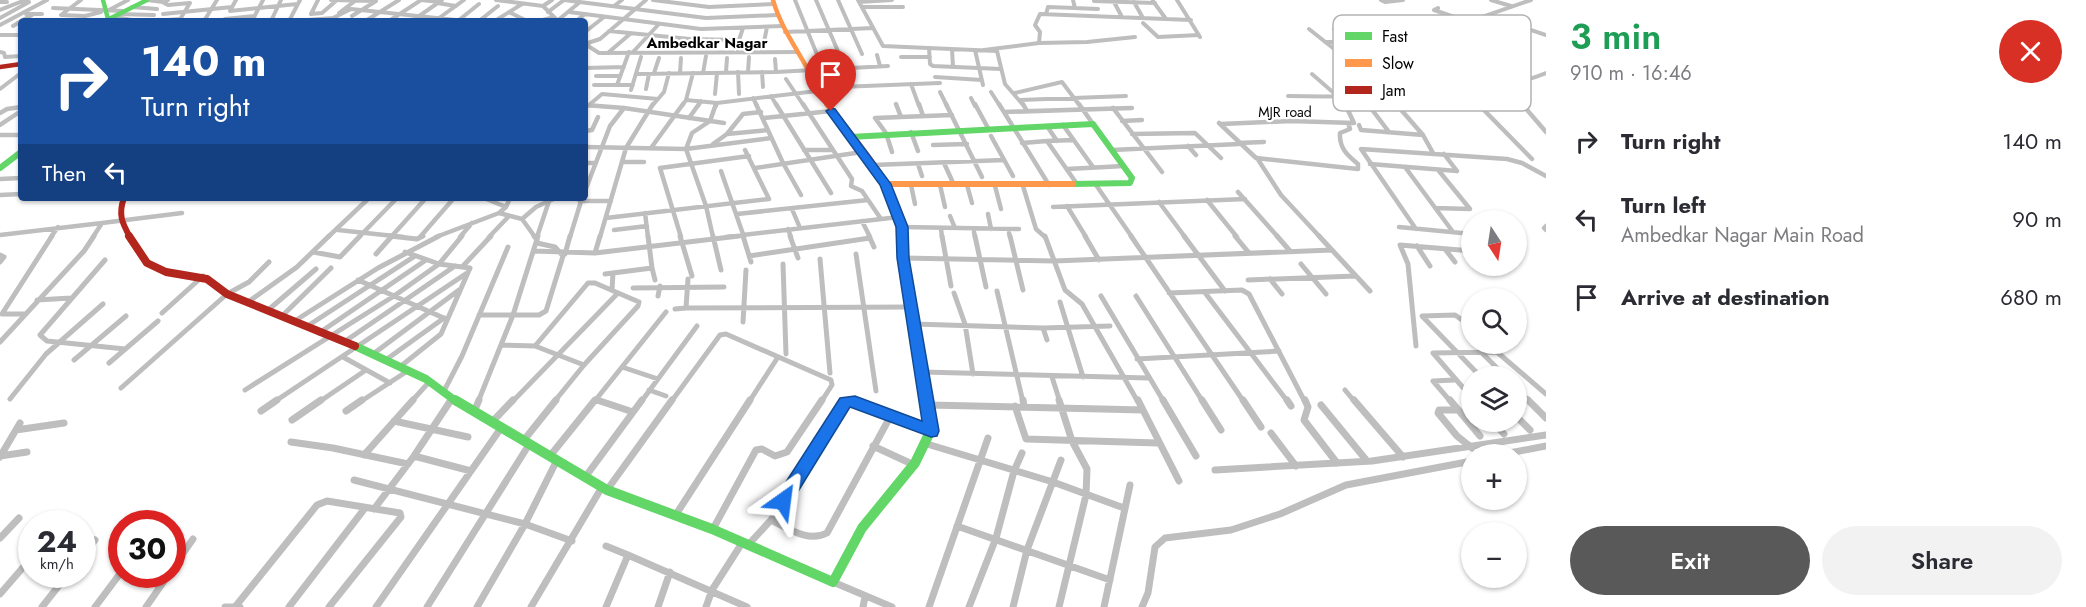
<!DOCTYPE html>
<meta charset="utf-8">
<style>
body{margin:0;font-family:Jost,sans-serif;background:#f2f2f3;color:#2b2b33;height:100vh;display:flex;flex-direction:column;font-size:22px;white-space:nowrap}
*{box-sizing:border-box;margin:0}
p{font-size:20px;color:#7c7c81}
.icon{flex:none;width:33px;height:33px;fill:none;stroke:currentColor;stroke-width:2;stroke-linecap:round;stroke-linejoin:round}
.map{position:relative;flex:1;overflow:hidden}
.panel{display:flex;flex-direction:column;background:#fff;width:540px}
.panel>*{flex:none}
.banner{position:absolute;left:18px;top:18px;width:570px;height:183px;border-radius:6px;box-shadow:0 2px 4px #0004;background:#1a4fa0;color:#fff;overflow:hidden}
.needle{width:39px;rotate:168deg}
.fabs{position:absolute;left:1461px;top:210px;display:grid;gap:12px}
.fabs a{display:grid;place-items:center;width:66px;height:66px;border-radius:50%;background:#fff;box-shadow:0 2px 4px #0004;font-size:30px}
.speed{position:absolute;left:18px;top:510px;display:flex;gap:12px;font-size:30px;font-weight:700;text-align:center}
.speed>*{display:grid;place-content:center;width:78px;height:78px;border-radius:50%;background:#fff;box-shadow:0 2px 4px #0004;line-height:1}
.speed small{font-size:15px;font-weight:400}
.speed .limit{border:9px solid #d22;background:#fff;color:#111}
.pin{position:absolute;display:grid;place-items:center;width:51px;height:51px;color:#fff;margin:-62px -26px;border-radius:50% 50% 50% 0;rotate:-45deg;box-shadow:0 0 6px #0007}
.pin .icon{rotate:45deg}
.me{position:absolute;width:66px;margin:-33px;rotate:31deg;stroke-linejoin:round;filter:drop-shadow(0 0 4px #0008)}
.turn{display:flex;align-items:center;gap:21px;height:126px;padding:0 24px;font-size:27px}
.turn .icon{width:78px;height:78px;stroke-width:2.5}
.turn b{display:block;font-size:42px;line-height:51px}
.then{display:flex;align-items:center;height:57px;padding:0 24px;background:#0003;gap:12px;font-size:22px}
.round{display:grid;place-items:center;flex:none;width:63px;height:63px;border-radius:32px;background:#f2f2f3}
.head{display:flex;align-items:center;justify-content:space-between;height:102px;padding:0 24px}
h1{font-size:36px;font-weight:600;line-height:45px;color:#1e9e55}
.cta{display:flex;gap:12px;margin-top:auto;padding:12px 24px}
.cta a{flex:1;height:69px;border-radius:36px;background:#595959;color:#fff;font-size:24px;font-weight:600;line-height:69px;text-align:center}
.cta a+a{background:#f2f2f3;color:#2b2b33}
ul{padding:0;list-style:none}
li{display:flex;align-items:center;gap:18px;height:78px;padding:0 24px}
li div{flex:1}
li b{display:block;font-size:22px}
li em{font-style:normal}
main{display:flex;flex:1;min-height:0}
.map>svg:first-child{display:block}
</style>
<main>
<div class="map">
<svg width="1546" height="607" viewBox="0 0 1546 607">
<rect width="100%" height="100%" fill="#fff"/>
<g fill="none" stroke-linecap="round" stroke-linejoin="round">
<path stroke="#bebebe" stroke-width="4" d="M 81,0 L 61,15 L 85,16 L 101,12
M 147,0 L 163,2
M 168,0 L 164,3 L 168,5 L 190,3 L 179,21
M 318,0 L 311,14 L 322,13 L 337,0
M 331,0 L 376,1
M 421,0 L 440,2
M 496,0 L 543,6
M 552,0 L 543,6 L 558,21
M 564,0 L 706,18 L 777,15
M 653,0 L 709,7 L 774,4
M 795,0 L 818,57
M 816,0 L 840,56
M 838,0 L 862,54
M 858,0 L 883,46 L 997,51 L 1005,84 L 1024,106
M 1177,0 L 1200,37
M 1381,0 L 1385,2 L 1403,0
M 1491,0 L 1511,6
M 1094,1 L 1155,3
M 1153,1 L 1166,19
M 0,2 L 7,2
M 859,2 L 892,0
M 1114,2 L 1122,17
M 1134,2 L 1143,18
M 437,3 L 456,6
M 614,6 L 622,0
M 132,7 L 157,9
M 862,7 L 903,7
M 53,8 L 123,11
M 1074,8 L 1098,9
M 1438,8 L 1434,10 L 1466,21
M 231,9 L 236,0
M 0,10 L 23,1
M 109,10 L 128,0
M 230,11 L 297,4
M 509,12 L 527,21
M 548,12 L 564,0
M 569,12 L 701,29 L 783,26
M 339,13 L 355,1
M 26,14 L 42,14
M 118,14 L 154,15
M 163,14 L 232,7
M 1046,14 L 1048,7 L 1075,8 L 1073,0
M 352,16 L 376,1
M 1490,16 L 1546,35
M 113,17 L 132,20
M 0,18 L 29,2 L 21,2
M 225,19 L 254,16
M 498,19 L 522,4
M 367,20 L 399,0
M 459,20 L 479,4
M 21,21 L 32,15
M 154,21 L 181,19
M 204,21 L 217,0
M 252,21 L 263,0
M 271,21 L 281,0
M 289,21 L 300,0
M 295,21 L 333,18 L 351,9 L 465,21
M 389,21 L 421,0
M 412,21 L 442,0
M 435,21 L 464,0
M 479,21 L 498,6
M 539,21 L 554,17
M 557,21 L 580,2
M 576,21 L 585,14
M 1143,23 L 1158,37 L 1199,35
M 1386,23 L 1424,37
M 0,25 L 47,0
M 13,26 L 21,21
M 1309,29 L 1392,95
M 1334,29 L 1390,71
M 609,31 L 690,39 L 739,40
M 585,32 L 604,17
M 785,32 L 873,28
M 0,35 L 21,35
M 1416,40 L 1531,0
M 1325,42 L 1349,42
M 1039,43 L 1087,42 L 1135,37
M 585,44 L 599,53 L 796,52
M 585,44 L 600,39 L 646,0
M 929,48 L 930,64 L 933,66 L 1001,69
M 952,49 L 953,67
M 975,50 L 983,85
M 984,50 L 1039,43 L 1040,32 L 1035,25 L 1040,14 L 1191,20
M 1387,51 L 1407,65
M 0,52 L 4,53 L 5,57 L 21,56
M 609,52 L 630,34
M 633,52 L 658,25
M 735,52 L 743,28
M 762,52 L 767,27
M 877,55 L 880,66
M 901,57 L 930,57
M 775,59 L 776,72
M 1355,66 L 1407,65
M 585,68 L 624,67
M 1428,68 L 1467,86
M 726,72 L 727,58
M 738,72 L 739,94
M 748,72 L 749,57
M 762,72 L 763,87
M 1409,72 L 1439,87
M 654,73 L 659,58
M 680,73 L 681,58
M 703,73 L 706,56
M 637,74 L 776,72 L 888,66
M 1312,74 L 1343,101 L 1345,106
M 1387,74 L 1413,87 L 1454,80
M 596,76 L 620,76
M 935,77 L 982,80
M 786,79 L 804,106
M 911,84 L 919,106
M 594,85 L 633,85
M 617,85 L 629,52
M 1506,86 L 1523,106
M 815,88 L 940,83
M 0,89 L 21,73
M 646,89 L 649,74
M 631,90 L 641,57
M 1465,91 L 1480,106
M 940,92 L 947,106
M 991,92 L 1000,106
M 1015,93 L 1062,82 L 1080,106
M 715,94 L 717,73
M 771,96 L 777,106
M 1288,96 C 1333,97 1378,96 1423,94 C 1465,91 1507,89 1546,73
M 1389,96 L 1398,106
M 753,98 L 757,106
M 971,98 L 975,106
M 686,100 L 717,103 L 817,91
M 1020,100 L 1126,96
M 585,105 L 597,106
M 589,105 L 602,94 L 658,99
M 652,106 L 664,92 L 669,73
M 682,106 L 686,100 L 693,73
M 698,106 L 701,101
M 716,106 L 717,103"/>
<path stroke="#bebebe" stroke-width="4.5" d="M 756,104 L 783,163 L 801,195
M 776,104 L 831,193
M 803,104 L 852,179 L 851,186 L 862,191 L 881,219
M 896,104 L 901,117
M 919,104 L 923,116
M 946,104 L 982,177
M 975,104 L 988,128
M 999,104 L 1049,185
M 1023,104 L 1027,111
M 1079,104 L 1093,124
M 1396,104 L 1423,135 L 1433,153
M 1478,104 L 1532,159
M 1522,104 L 1546,132
M 585,105 L 624,108 L 724,123
M 1370,107 L 1389,132
M 1113,108 L 1162,172
M 1004,112 L 1132,108
M 0,113 L 7,109 L 21,107
M 689,118 L 699,104
M 764,118 L 831,111
M 1122,121 L 1142,120
M 1219,123 L 1256,158 L 1358,169 L 1358,164 C 1347,155 1339,148 1340,133 L 1350,129 L 1348,123
M 1221,124 L 1291,121 L 1354,123 L 1345,104
M 0,125 L 21,111
M 1063,125 L 1093,167
M 1359,125 L 1361,130 L 1423,135
M 1047,126 L 1057,141
M 585,131 L 592,130 L 598,117
M 911,132 L 918,151
M 727,134 L 743,114 L 761,112
M 1132,134 L 1195,133 L 1221,158
M 0,135 L 21,135
M 991,136 L 1013,176
M 1047,141 L 1073,140
M 1022,143 L 1047,141 L 1077,184
M 1238,143 L 1264,142
M 713,144 L 727,134 L 768,130
M 933,145 L 967,144
M 1188,146 L 1196,155
M 585,147 L 686,149 L 771,138
M 651,148 L 683,104
M 804,150 L 833,150
M 1112,150 L 1239,144
M 892,152 L 886,133 L 875,118 L 952,115
M 1444,154 L 1457,171
M 1257,158 L 1281,195 L 1320,237
M 622,162 L 644,162
M 585,163 L 596,163
M 944,163 L 954,185
M 918,164 L 922,176
M 1370,164 L 1457,171
M 873,165 L 1004,160
M 1405,167 L 1453,232
M 755,168 L 862,152
M 1067,169 L 1124,166
M 721,171 L 744,237
M 0,179 L 21,178
M 911,185 L 915,204
M 940,185 L 945,207
M 967,185 L 972,203
M 1096,185 L 1132,237
M 995,186 L 1001,209
M 1023,186 L 1036,229 L 1045,237
M 585,191 L 610,126 L 624,108
M 1238,192 L 1278,237
M 0,195 L 21,194
M 484,198 L 506,207
M 576,198 L 581,201 L 611,201
M 1207,200 L 1237,237
M 1159,202 L 1185,237
M 1067,206 L 1086,237
M 1053,207 L 1245,199
M 1435,208 L 1470,209 L 1439,171
M 792,209 L 800,228
M 499,213 L 522,219 L 535,237
M 645,213 L 648,237
M 737,214 L 868,200
M 988,214 L 991,229
M 950,216 L 955,228
M 606,218 L 769,199 L 745,150
M 522,219 L 536,207 L 549,201
M 862,221 L 870,237
M 1546,226 L 1544,228 L 1546,230
M 902,227 L 1019,229
M 1399,227 L 1472,234
M 788,229 L 791,237
M 941,229 L 942,237
M 1416,229 L 1361,149 L 1507,159 L 1522,163 L 1546,176
M 338,230 L 403,237
M 614,230 L 647,226
M 974,232 L 975,237
M 1009,233 L 1010,237
M 0,235 L 102,223
M 51,237 L 58,227
M 93,237 L 102,223 L 182,213
M 328,237 L 369,198
M 359,237 L 397,198
M 391,237 L 426,198
M 420,237 L 454,198
M 436,237 L 499,213 L 506,207 L 510,198
M 460,237 L 472,223
M 489,237 L 509,216
M 537,237 L 549,201 L 556,198
M 570,237 L 582,198
M 600,237 L 626,148 L 653,104
M 681,237 L 660,168 L 749,156
M 713,237 L 706,206 L 686,149 L 692,133 L 710,121 L 716,104
M 726,237 L 899,217"/>
<path stroke="#bebebe" stroke-width="5" d="M 390,236 L 417,239 L 423,236
M 534,236 L 537,240
M 680,236 L 692,276
M 713,236 L 721,270
M 743,236 L 751,262
M 790,236 L 798,258
M 869,236 L 874,247
M 942,236 L 951,286
M 975,236 L 986,287
M 1010,236 L 1023,290
M 1045,236 L 1065,290 L 1082,304 L 1138,402
M 1085,236 L 1099,260
M 1131,236 L 1244,402
M 1184,236 L 1225,291
M 1235,236 L 1249,253
M 1277,236 L 1290,251
M 1319,236 L 1370,291
M 1417,246 L 1430,266
M 1445,249 L 1455,262
M 534,251 L 595,253 L 739,236
M 313,252 L 340,257 L 360,236
M 595,253 L 600,236
M 376,254 L 392,236
M 565,254 L 570,236
M 856,254 L 876,391
M 0,255 L 4,257 L 0,262
M 749,256 L 870,238
M 903,258 L 1054,261 L 1332,250
M 820,259 L 830,373
M 105,260 L 40,335 L 47,341 L 125,349
M 783,264 L 786,354
M 1301,264 L 1326,294
M 463,266 L 491,236
M 652,268 L 655,280
M 605,274 L 652,268 L 648,236
M 1270,279 L 1282,294
M 358,280 L 446,319
M 1248,280 L 1356,276
M 588,283 L 595,283 L 639,302 L 638,306 L 584,365 L 535,346 Z
M 633,288 L 724,287
M 612,290 L 613,273
M 997,291 L 1023,402
M 954,293 L 965,324 L 973,374
M 1169,293 L 1242,290 L 1249,294 L 1305,402
M 1206,294 L 1288,402
M 658,296 L 660,286
M 1101,296 L 1164,402
M 1136,296 L 1203,402
M 37,300 L 71,298
M 248,302 L 297,267 L 329,236
M 1060,302 L 1083,377
M 686,308 L 910,307
M 675,309 L 686,308 L 688,279
M 267,311 L 316,269
M 162,313 L 203,276
M 25,314 L 2,314 L 52,236
M 479,315 L 539,315 L 546,311 L 563,256 L 555,247 L 537,243
M 281,317 L 331,268
M 293,322 L 378,268 L 439,236
M 743,322 L 746,270
M 914,324 L 1043,328 L 1110,326
M 306,327 L 415,256
M 1472,327 L 1455,315 L 1422,316 L 1480,376
M 1043,328 L 1047,340
M 319,333 L 426,260
M 0,342 L 84,251 L 94,236
M 344,342 L 455,266
M 1488,344 L 1497,352
M 501,345 L 535,346
M 1416,346 L 1408,264 L 1400,245 L 1472,251
M 1481,352 L 1505,376
M 373,354 L 459,290
M 343,357 L 390,383
M 387,359 L 444,318
M 1137,359 L 1279,351
M 74,360 L 126,316
M 109,363 L 158,321
M 401,366 L 441,334 L 470,268 L 439,264 L 405,252
M 622,367 L 658,379
M 923,372 L 1148,378
M 1052,377 L 1060,402
M 121,388 L 227,294 L 249,282 L 269,262
M 1516,388 L 1530,402
M 245,390 L 394,296 L 439,264 L 462,236
M 649,390 L 666,396
M 1345,390 L 1355,402
M 444,391 L 462,356 L 508,247
M 1472,398 L 1433,353 L 1497,352 L 1546,394
M 10,399 L 46,354 L 103,304
M 596,400 L 602,402
M 274,402 L 467,273
M 319,402 L 366,370
M 360,402 L 409,370
M 411,402 L 430,381
M 450,402 L 452,399
M 478,402 L 513,315 L 538,236
M 512,402 L 618,293
M 554,402 L 584,365
M 594,402 L 666,312
M 641,402 L 697,326
M 671,402 L 720,335 L 726,334 L 831,380 L 832,385 L 821,402
M 749,402 L 778,357
M 848,402 L 854,402
M 1451,402 L 1433,381 L 1454,380"/>
<path stroke="#bebebe" stroke-width="7" d="M 597,400 L 633,412
M 1023,400 L 1024,406
M 1138,400 L 1143,410
M 1163,400 L 1196,456
M 1202,400 L 1221,430
M 1243,400 L 1261,427
M 1287,400 L 1291,406
M 1305,400 L 1308,407 L 1304,420 L 1337,463
M 1354,400 L 1403,457
M 1450,400 L 1480,436
M 1528,400 L 1546,418
M 847,402 L 866,405 L 890,417 L 827,533 C 808,543 788,528 771,520 L 842,404 Z
M 929,405 L 1143,410 L 1179,481
M 1321,405 L 1367,461
M 1015,406 L 1026,439 L 1158,443
M 1458,410 L 1439,410 L 1438,413 L 1457,436 L 1472,448
M 261,411 L 277,400
M 346,411 L 362,400
M 474,412 L 479,400
M 1516,416 L 1530,430
M 890,417 L 927,430
M 292,420 L 321,400
M 394,421 L 468,437
M 492,422 L 513,400
M 1493,422 L 1504,434
M 16,430 L 64,423
M 1271,433 L 1296,466
M 524,440 L 556,400
M 291,442 L 333,448 L 408,464
M 927,444 L 1053,482 L 1124,508
M 873,446 L 912,464
M 1504,454 L 1546,446
M 364,455 L 413,400
M 0,456 L 27,452
M 414,456 L 471,471
M 550,456 L 595,400
M 0,457 L 20,423
M 1215,470 L 1372,461 L 1546,435
M 586,476 L 642,400
M 354,480 L 525,524 L 572,541
M 607,490 L 672,400
M 374,509 L 414,456 L 451,400
M 675,516 L 750,400
M 957,526 L 1110,580
M 713,529 L 756,450 L 762,449 L 775,456 L 787,452 L 822,400
M 0,538 L 19,518
M 748,545 L 771,520
M 606,546 L 628,555
M 82,556 L 95,540
M 172,569 L 193,539
M 833,582 L 892,607
M 0,594 L 32,557
M 42,607 L 68,574
M 95,607 L 122,571
M 146,607 L 169,574
M 225,607 L 240,607
M 235,607 L 317,505 L 327,501 L 400,513 L 401,517 L 329,607
M 289,607 L 365,508
M 376,607 L 501,428
M 427,607 L 530,443
M 477,607 L 525,524 L 557,460
M 531,607 L 602,487
M 606,607 L 628,555 L 747,607
M 658,607 L 670,572
M 706,607 L 712,590 L 742,543
M 863,607 L 865,597
M 929,607 L 988,438
M 969,607 L 996,538 L 1014,471 L 1022,453
M 1013,607 L 1027,550 L 1061,460
M 1059,607 L 1086,495 L 1087,469 L 1072,441 L 1059,400
M 1104,607 L 1130,485
M 1142,607 L 1148,593 L 1155,547 L 1165,538 L 1231,530 L 1280,514 L 1346,485 L 1472,461"/>
<path stroke="#63d668" stroke-width="4.5" d="M 103,0 L 108,19
M 105,21 L 147,0"/>
<path stroke="#63d668" stroke-width="6" d="M 850,137 L 1093,124 L 1132,178 L 1130,183 L 1073,184
M 0,168 L 21,152"/>
<path stroke="#63d668" stroke-width="8" d="M 917,345 L 928,402
M 355,346 L 426,379 L 457,402"/>
<path stroke="#63d668" stroke-width="10" d="M 455,400 L 607,490 L 712,529 L 833,582 L 862,528 L 915,463 L 929,434 L 931,420 L 927,400"/>
<path stroke="#ff974d" stroke-width="4.5" d="M 773,0 C 780,25 795,46 807,68 C 814,82 819,94 828,106"/>
<path stroke="#ff974d" stroke-width="6" d="M 827,104 C 856,143 901,187 902,237
M 886,184 L 1073,184"/>
<path stroke="#ff974d" stroke-width="8" d="M 902,236 L 903,258 L 917,345"/>
<path stroke="#b3261e" stroke-width="4.5" d="M 0,67 L 21,64"/>
<path stroke="#b3261e" stroke-width="6" d="M 124,198 C 118,214 122,223 130,237"/>
<path stroke="#b3261e" stroke-width="8" d="M 129,236 L 147,263 L 166,272 L 207,279 L 227,294 L 355,346"/>
</g>
<path fill="#1a73e8" stroke="#114b97" stroke-width="1.5" d="M 831,108 L 835,109 L 891,184 L 908,227 L 909,258 L 939,431 L 937,436 L 931,437 L 850,407 L 789,506 L 783,508 L 777,506 L 774,501 L 777,496 L 840,398 L 855,396 L 922,421 L 897,258 L 896,227 L 880,185 L 826,111 Z"/>
<g text-anchor="middle" dominant-baseline="central" stroke-width="4.5" stroke-linejoin="round" paint-order="stroke">
<g font-size="14" fill="#000" stroke="#fff">
<text x="1285" y="112">MJR road</text>
</g>
<g font-size="15" font-weight="bold" fill="#000" stroke="#fff">
<text x="707" y="43">Ambedkar Nagar</text>
</g>
</g>
<rect x="1333" y="15" width="198" height="96" rx="9" fill="#fff" stroke="#b2b2b2" stroke-width="1.5"/>
<rect x="1345" y="32" width="27" height="8" fill="#63d668"/>
<rect x="1345" y="59" width="27" height="8" fill="#ff974d"/>
<rect x="1345" y="86" width="27" height="8" fill="#b3261e"/>
<g font-size="16" fill="#000">
<text x="1382" y="42">Fast</text>
<text x="1382" y="69">Slow</text>
<text x="1382" y="96">Jam</text>
</g>
</svg>
<div class="fabs">
<a><svg class="needle" viewBox="-14 -14 28 28"><path d="M0-13l5 13h-10z" fill="#e53935"/><path d="M0 13l5-13h-10z" fill="#7c7c81"/></svg></a>
<a><svg class="icon" aria-label="search" viewBox="0 0 24 24"><circle cx="10" cy="10" r="6"/><path d="M15 15l6 6"/></svg></a>
<a><svg class="icon" aria-label="layers" viewBox="0 0 24 24"><path d="M12 4l9 5-9 5-9-5zM3 14l9 5 9-5"/></svg></a>
<a>+</a>
<a>−</a>
</div>
<div class="speed"><div>24<small>km/h</small></div><div class="limit">30</div></div>
<div class="pin" style="left:831px;top:111px;background:#d93025"><svg class="icon" aria-label="arrive" viewBox="0 0 24 24"><path d="M6 21V4h12l-3 4 3 4H6"/></svg></div>
<svg class="me" style="left:783px;top:501px" viewBox="-20 -20 40 40"><path d="M0-17L14 15 0 8-14 15z" fill="#1a73e8" stroke="#fff" stroke-width="4"/></svg>
<div class="banner">
<div class="turn"><svg class="icon" aria-label="right" viewBox="0 0 24 24"><path d="M7 20v-9h11M14 6l5 5-5 5"/></svg><div><b>140 m</b>Turn right</div></div>
<div class="then">Then<svg class="icon" aria-label="left" viewBox="0 0 24 24"><path d="M17 20v-9H6M10 6l-5 5 5 5"/></svg></div>
</div>
</div>
<section class="panel">
<div class="head"><div><h1>3 min</h1><p>910 m · 16:46</p></div><a class="round" style="background:#d93025;color:#fff"><svg class="icon" aria-label="close" viewBox="0 0 24 24"><path d="M6 6l12 12M18 6L6 18"/></svg></a></div>
<ul>
<li><svg class="icon" aria-label="right" viewBox="0 0 24 24"><path d="M7 20v-9h11M14 6l5 5-5 5"/></svg><div><b>Turn right</b></div><em>140 m</em></li>
<li><svg class="icon" aria-label="left" viewBox="0 0 24 24"><path d="M17 20v-9H6M10 6l-5 5 5 5"/></svg><div><b>Turn left</b><p>Ambedkar Nagar Main Road</p></div><em>90 m</em></li>
<li><svg class="icon" aria-label="arrive" viewBox="0 0 24 24"><path d="M6 21V4h12l-3 4 3 4H6"/></svg><div><b>Arrive at destination</b></div><em>680 m</em></li>
</ul>
<div class="cta"><a>Exit</a><a>Share</a></div>
</section>
</main>
